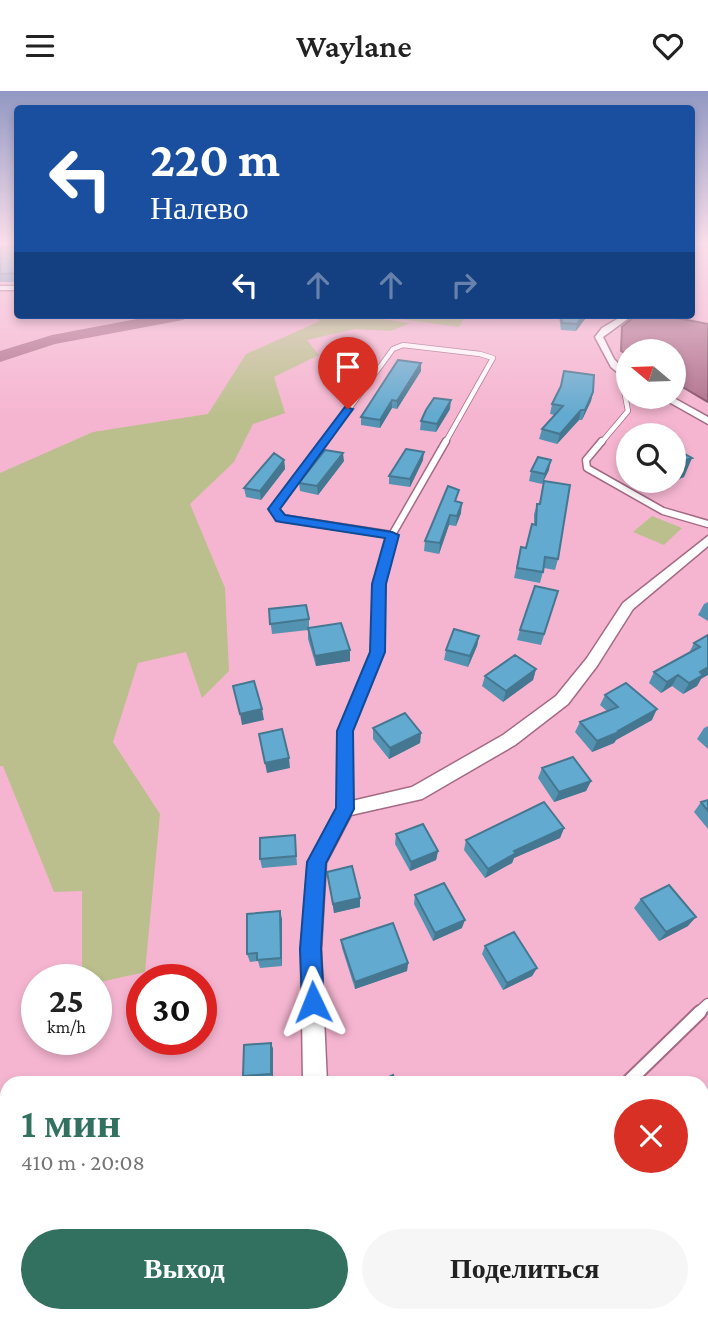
<!DOCTYPE html>
<html lang="ru">
<meta charset="utf-8">
<style>
body{margin:0;font-family:"Crimson Pro",serif;background:#f6f6f6;color:#222;height:100vh;display:flex;flex-direction:column;font-size:26px;white-space:nowrap}
*{box-sizing:border-box;margin:0}
p{font-size:23px;color:#767676}
.icon{flex:none;width:38px;height:38px;fill:none;stroke:currentColor;stroke-width:2;stroke-linecap:round;stroke-linejoin:round}
.map{position:relative;flex:1;overflow:hidden}
.drawer{position:absolute;left:0px;top:985px;width:709px;height:247px;display:flex;flex-direction:column;background:#fff;border-radius:21px 21px 0 0;box-shadow:0 4px 10px #0003}
.drawer>*{flex:none}
.banner{position:absolute;left:14px;top:14px;width:681px;height:214px;border-radius:7px;box-shadow:0 4px 10px #0003;background:#1a4fa0;color:#fff;overflow:hidden}
.needle{width:46px;rotate:289deg}
.controls{position:absolute;left:616px;top:248px;display:grid;gap:14px}
.controls a{display:grid;place-items:center;width:70px;height:70px;border-radius:50%;background:#fff;box-shadow:0 4px 10px #0003;font-size:35px}
.speed{position:absolute;left:21px;top:873px;display:flex;gap:14px;font-size:35px;font-weight:700;text-align:center}
.speed>*{display:grid;place-content:center;width:91px;height:91px;border-radius:50%;background:#fff;box-shadow:0 4px 10px #0003;line-height:1}
.speed small{font-size:18px;font-weight:400}
.speed .limit{border:10px solid #d22;background:#fff;color:#111}
.pin{position:absolute;display:grid;place-items:center;width:60px;height:60px;color:#fff;margin:-72px -30px;border-radius:50% 50% 50% 0;rotate:-45deg;box-shadow:0 0 7px #0007}
.pin .icon{rotate:45deg}
.me{position:absolute;width:77px;margin:-38px;rotate:358deg;stroke-linejoin:round;filter:drop-shadow(0 0 5px #0008)}
.turn{display:flex;align-items:center;gap:24px;height:147px;padding:0 21px;font-size:32px}
.turn .icon{width:91px;height:91px;stroke-width:2.5}
.turn b{display:block;font-size:49px;line-height:60px}
.lanes{display:flex;align-items:center;height:66px;padding:0 21px;background:#0003;justify-content:center;gap:35px;direction:ltr}
.lanes .off{opacity:.35}
.round{display:grid;place-items:center;flex:none;width:74px;height:74px;border-radius:37px;background:#f6f6f6}
.overview{display:flex;align-items:center;justify-content:space-between;height:119px;padding:0 21px}
h1{font-size:42px;font-weight:600;line-height:52px;color:#32715f}
.button{display:flex;gap:14px;margin-top:auto;padding:14px 21px}
.button a{flex:1;height:80px;border-radius:42px;background:#32715f;color:#fff;font-size:28px;font-weight:600;line-height:80px;text-align:center}
.button a+a{background:#f6f6f6;color:#222}
header{display:flex;justify-content:space-between;align-items:center;height:91px;padding:0 21px;background:#fff;font-size:32px;font-weight:600}
.map>svg:first-child{display:block}
</style>
<header><svg class="icon" aria-label="menu" viewBox="0 0 24 24"><path d="M4 6h16M4 12h16M4 18h16"/></svg>Waylane<svg class="icon" aria-label="heart" viewBox="0 0 24 24"><path d="M12 20l-8-8c-3-5 5-10 8-4 3-6 11-1 8 4z"/></svg></header>
<div class="map">
<svg width="708" height="1231" viewBox="0 0 708 1231">
<rect width="100%" height="100%" fill="#f5b5d0"/>
<path fill="#bbbf8d" d="M 312,224 L 353,224 L 410,232 L 391,240 L 355,238 L 307,249 L 319,264 L 274,286 L 285,322 L 253,333 L 234,371 L 190,413 L 225,497 L 229,580 L 202,607 L 186,561 L 138,572 L 113,651 L 160,723 L 145,881 L 96,892 L 96,889 L 82,889 L 82,800 L 54,801 L 3,675 L 0,675 L 0,382 L 93,341 L 208,323 L 246,263 L 320,230 Z
M 370,224 L 459,224 L 465,225 L 459,236 Z
M 652,425 L 682,437 L 664,454 L 633,441 Z"/>
<path fill="#af6e8b" stroke="#845067" stroke-width="2" d="M 662,224 L 708,233 L 708,311 L 674,291 L 674,261 L 628,261 L 628,264 L 621,260 L 622,236 L 635,225 Z"/>
<g fill="none" stroke-linecap="round" stroke-linejoin="round">
<path fill="#af6e8b" fill-rule="evenodd" d="M 158,224 L 191,224 L 183,229 L 55,253 L 0,271 L 0,260 L 52,244 Z"/>
<defs>
<path id="lane-far4" d="M 324,352 L 393,258 L 403,254 L 480,263 L 493,267 L 445,352
M 601,352 L 628,320 L 621,283"/>
<path id="lane-far3" d="M 325,350 L 274,419 L 281,427 L 392,444
M 602,350 L 586,369 L 587,377 L 663,420 L 708,433
M 392,444 L 446,350
M 379,496 L 392,444"/>
<path id="lane-far2" d="M 345,682 L 345,640 L 378,561 L 379,494"/>
<path id="lane-far1" d="M 345,681 L 345,718
M 698,922 L 708,913"/>
<path id="lane" d="M 627,992 L 700,921
M 0,1158 L 7,1165
M 63,1225 L 69,1231
M 374,1231 L 380,1225"/>
<path id="street" d="M 698,151 L 693,160 L 691,161 L 692,151 Z
M 0,195 L 18,195 L 18,199 L 0,199 Z
M 624,224 L 633,224 L 603,246 L 614,268 L 628,283 L 628,290 L 611,276 L 595,246 L 602,237 Z
M 660,306 L 672,306 L 708,326 L 708,333 Z
M 708,445 L 708,455 L 633,518 L 597,575 L 568,613 L 515,654 L 422,708 L 351,724 L 326,772 L 321,858 L 327,992 L 303,992 L 301,858 L 308,771 L 339,713 L 412,696 L 503,644 L 556,605 L 587,567 L 623,512 Z
M 309,1225 L 337,1225 L 337,1231 L 309,1231 Z"/>
</defs>
<use href="#lane-far4" stroke="#a56a84" stroke-width="6"/>
<use href="#lane-far3" stroke="#a56a84" stroke-width="9"/>
<use href="#lane-far2" stroke="#a56a84" stroke-width="11"/>
<use href="#lane-far1" stroke="#a56a84" stroke-width="13"/>
<use href="#lane" stroke="#a56a84" stroke-width="16"/>
<use href="#street" stroke="#a56a84" stroke-width="3"/>
<use href="#lane-far4" stroke="#fff" stroke-width="4.5"/>
<use href="#lane-far3" stroke="#fff" stroke-width="6"/>
<use href="#lane-far2" stroke="#fff" stroke-width="8"/>
<use href="#lane-far1" stroke="#fff" stroke-width="10"/>
<use href="#lane" stroke="#fff" stroke-width="12"/>
<use href="#street" fill="#fff" fill-rule="evenodd"/>
</g>
<path fill="#5492b2" d="M 6,151 L 18,151 L 18,191 L 0,191 L 0,158 L 13,154 L 7,154 Z
M 547,224 L 588,224 L 576,240 L 561,239 L 559,225 Z
M 421,272 L 421,280 L 397,318 L 392,317 L 380,337 L 361,334 L 361,326 Z
M 564,280 L 593,301 L 591,310 L 582,329 L 579,329 L 557,353 L 539,348 L 542,338 L 555,324 L 550,323 L 552,313 L 560,297 Z
M 450,318 L 436,341 L 420,339 L 421,330 Z
M 284,369 L 285,378 L 261,409 L 246,406 L 244,397 Z
M 423,369 L 410,396 L 389,393 L 389,385 Z
M 344,370 L 318,404 L 300,400 L 299,392 Z
M 549,379 L 542,393 L 529,390 L 531,380 Z
M 544,390 L 558,468 L 555,479 L 544,477 L 540,492 L 514,487 L 521,456 L 526,457 L 534,433 L 534,423 L 537,413 L 539,413 Z
M 457,411 L 461,422 L 456,435 L 449,434 L 439,463 L 424,460 L 425,450 Z
M 558,500 L 541,554 L 517,549 L 520,539 Z
M 708,511 L 708,530 L 698,524 L 704,513 Z
M 269,518 L 309,528 L 309,537 L 350,570 L 316,575 L 308,548 L 308,539 L 272,543 Z
M 708,544 L 701,588 L 697,595 L 683,603 L 672,595 L 661,602 L 649,592 L 654,581 L 689,562 L 694,552 Z
M 479,545 L 477,555 L 468,576 L 444,569 L 446,559 Z
M 536,578 L 533,589 L 503,611 L 482,595 L 485,585 Z
M 605,604 L 652,629 L 616,649 L 614,652 L 592,661 L 575,641 L 580,631 L 607,620 L 600,614 Z
M 708,635 L 708,658 L 697,648 L 704,637 Z
M 373,637 L 421,642 L 420,652 L 389,668 L 373,648 Z
M 542,677 L 591,690 L 586,700 L 554,711 L 538,687 Z
M 708,709 L 708,738 L 694,721 L 701,711 Z
M 564,737 L 560,747 L 514,767 L 512,772 L 485,787 L 464,759 L 466,749 Z
M 396,743 L 438,760 L 436,769 L 410,780 L 395,753 Z
M 295,744 L 297,774 L 262,777 L 260,768 Z
M 327,781 L 360,807 L 360,816 L 334,822 Z
M 415,804 L 462,837 L 433,850 L 414,813 Z
M 641,808 L 688,835 L 659,850 L 634,817 Z
M 280,820 L 282,829 L 282,875 L 260,877 L 258,870 L 250,871 L 247,863 Z
M 341,849 L 408,872 L 407,880 L 355,898 L 342,857 Z
M 485,855 L 537,877 L 532,885 L 503,899 L 482,863 Z
M 271,952 L 273,958 L 273,988 L 246,991 L 243,985 Z
M 706,1032 L 708,1032 L 708,1142 L 702,1143 L 702,1041 Z
M 546,1225 L 633,1225 L 639,1231 L 543,1231 Z"/>
<path fill="#457791" d="M 584,224 L 588,224 L 576,240 L 577,233 Z
M 421,272 L 421,280 L 397,318 L 397,310 Z
M 593,301 L 591,310 L 582,329 L 585,319 Z
M 392,309 L 392,317 L 380,337 L 380,329 Z
M 451,309 L 450,318 L 436,341 L 437,333 Z
M 581,319 L 579,329 L 557,353 L 560,343 Z
M 424,361 L 423,369 L 410,396 L 410,388 Z
M 343,362 L 344,370 L 318,404 L 317,395 Z
M 692,367 L 684,386 L 668,393 L 669,390 L 674,390 L 674,377 L 675,373 Z
M 284,369 L 285,378 L 261,409 L 260,400 Z
M 551,369 L 549,379 L 542,393 L 545,383 Z
M 462,412 L 461,422 L 456,435 L 457,425 Z
M 450,424 L 449,434 L 439,463 L 440,452 Z
M 479,545 L 477,555 L 468,576 L 470,565 Z
M 350,559 L 350,570 L 316,575 L 315,565 Z
M 708,576 L 708,584 L 701,588 L 697,595 L 683,603 L 689,592 L 700,581 Z
M 536,578 L 533,589 L 503,611 L 506,600 Z
M 678,584 L 672,595 L 661,602 L 667,591 Z
M 262,618 L 264,629 L 242,634 L 240,623 Z
M 657,618 L 652,629 L 616,649 L 614,652 L 592,661 L 597,650 Z
M 421,642 L 420,652 L 389,668 L 390,657 Z
M 289,667 L 290,677 L 267,682 L 265,672 Z
M 591,690 L 586,700 L 554,711 L 559,701 Z
M 564,737 L 560,747 L 514,767 L 512,772 L 485,787 L 488,778 L 514,760 Z
M 438,760 L 436,769 L 410,780 L 411,771 Z
M 360,807 L 360,816 L 334,822 L 333,813 Z
M 280,820 L 282,829 L 282,875 L 281,867 Z
M 696,826 L 688,835 L 659,850 L 666,841 Z
M 465,829 L 462,837 L 433,850 L 435,842 Z
M 408,872 L 407,880 L 355,898 L 355,891 Z
M 537,877 L 532,885 L 503,899 L 507,892 Z
M 271,952 L 273,958 L 273,988 L 271,983 Z"/>
<path fill="#62aacf" stroke="#457791" stroke-width="2" d="M 18,153 L 18,182 L 0,183 L 1,157 Z
M 561,224 L 584,224 L 577,233 L 562,232 Z
M 398,269 L 421,272 L 397,310 L 392,309 L 380,329 L 361,326 Z
M 564,280 L 594,284 L 593,301 L 585,319 L 581,319 L 560,343 L 542,338 L 563,315 L 552,313 L 561,295 Z
M 434,307 L 451,309 L 437,333 L 421,330 L 426,319 Z
M 674,357 L 692,367 L 675,373 L 674,372 Z
M 406,358 L 424,361 L 410,388 L 389,385 Z
M 325,359 L 343,362 L 317,395 L 299,392 Z
M 274,362 L 284,369 L 260,400 L 244,397 Z
M 538,366 L 551,369 L 545,383 L 531,380 Z
M 544,390 L 570,394 L 558,468 L 545,466 L 543,481 L 517,477 L 521,456 L 526,457 L 532,433 L 536,434 L 537,413 L 540,413 Z
M 448,395 L 459,399 L 455,410 L 462,412 L 457,425 L 450,424 L 440,452 L 425,450 Z
M 535,495 L 558,500 L 544,543 L 520,539 Z
M 306,514 L 309,528 L 270,533 L 269,518 Z
M 341,532 L 350,559 L 315,565 L 308,537 Z
M 454,538 L 479,545 L 470,565 L 446,559 Z
M 708,544 L 708,576 L 700,581 L 703,584 L 689,592 L 678,584 L 667,591 L 654,581 L 700,556 L 694,552 Z
M 515,564 L 536,578 L 506,600 L 485,585 Z
M 254,590 L 262,618 L 240,623 L 233,595 Z
M 626,592 L 657,618 L 618,640 L 619,641 L 597,650 L 580,631 L 618,616 L 605,604 Z
M 405,622 L 421,642 L 390,657 L 373,637 Z
M 282,638 L 289,667 L 265,672 L 259,643 Z
M 573,666 L 591,690 L 559,701 L 542,677 Z
M 708,709 L 708,720 L 701,711 Z
M 544,711 L 564,737 L 514,760 L 516,762 L 488,778 L 466,749 Z
M 423,733 L 438,760 L 411,771 L 396,743 Z
M 295,744 L 296,765 L 260,768 L 260,747 Z
M 352,775 L 360,807 L 333,813 L 327,781 Z
M 444,792 L 465,829 L 435,842 L 415,804 Z
M 669,794 L 696,826 L 666,841 L 641,808 Z
M 280,820 L 281,867 L 257,869 L 257,862 L 247,863 L 247,823 Z
M 393,832 L 408,872 L 355,891 L 341,849 Z
M 514,841 L 537,877 L 507,892 L 485,855 Z
M 271,952 L 271,983 L 243,985 L 244,954 Z
M 393,984 L 396,992 L 378,992 Z
M 708,1050 L 708,1137 L 702,1131 L 702,1061 Z
M 556,1225 L 633,1225 L 639,1231 L 553,1231 Z"/>
<linearGradient id="sky" x2="0" y2="1"><stop stop-color="#9198c3"/><stop offset="0.47" stop-color="#fadeea"/><stop offset="1" stop-color="#fadeea" stop-opacity="0"/></linearGradient>
<rect width="708" height="324" fill="url(#sky)"/>
<path fill="#1a73e8" stroke="#114b97" stroke-width="2" d="M 345,316 L 353,318 L 280,418 L 285,424 L 392,441 L 399,444 L 386,493 L 385,561 L 353,640 L 354,718 L 326,772 L 321,858 L 324,911 L 321,919 L 313,922 L 305,919 L 302,911 L 300,858 L 307,771 L 336,717 L 337,640 L 370,561 L 372,493 L 385,447 L 281,431 L 276,430 L 268,418 Z"/>
</svg>
<div class="controls">
<a><svg class="needle" viewBox="-14 -14 28 28"><path d="M0-13l5 13h-10z" fill="#e53935"/><path d="M0 13l5-13h-10z" fill="#767676"/></svg></a>
<a><svg class="icon" aria-label="search" viewBox="0 0 24 24"><circle cx="10" cy="10" r="6"/><path d="M15 15l6 6"/></svg></a>
</div>
<div class="speed"><div>25<small>km/h</small></div><div class="limit">30</div></div>
<div class="pin" style="left:348px;top:318px;background:#d93025"><svg class="icon" aria-label="arrive" viewBox="0 0 24 24"><path d="M6 21V4h12l-3 4 3 4H6"/></svg></div>
<svg class="me" style="left:313px;top:911px" viewBox="-20 -20 40 40"><path d="M0-17L14 15 0 8-14 15z" fill="#1a73e8" stroke="#fff" stroke-width="4"/></svg>
<div class="banner">
<div class="turn"><svg class="icon" aria-label="left" viewBox="0 0 24 24"><path d="M17 20v-9H6M10 6l-5 5 5 5"/></svg><div><b>220 m</b>Налево</div></div>
<div class="lanes"><svg class="icon" aria-label="left" viewBox="0 0 24 24"><path d="M17 20v-9H6M10 6l-5 5 5 5"/></svg><svg class="icon off" aria-label="ahead" viewBox="0 0 24 24"><path d="M12 20V5M6 11l6-6 6 6"/></svg><svg class="icon off" aria-label="ahead" viewBox="0 0 24 24"><path d="M12 20V5M6 11l6-6 6 6"/></svg><svg class="icon off" aria-label="right" viewBox="0 0 24 24"><path d="M7 20v-9h11M14 6l5 5-5 5"/></svg></div>
</div>
<section class="drawer">
<div class="overview"><div><h1>1 мин</h1><p>410 m · 20:08</p></div><a class="round" style="background:#d93025;color:#fff"><svg class="icon" aria-label="close" viewBox="0 0 24 24"><path d="M6 6l12 12M18 6L6 18"/></svg></a></div>
<div class="button"><a>Выход</a><a>Поделиться</a></div>
</section>
</div>
